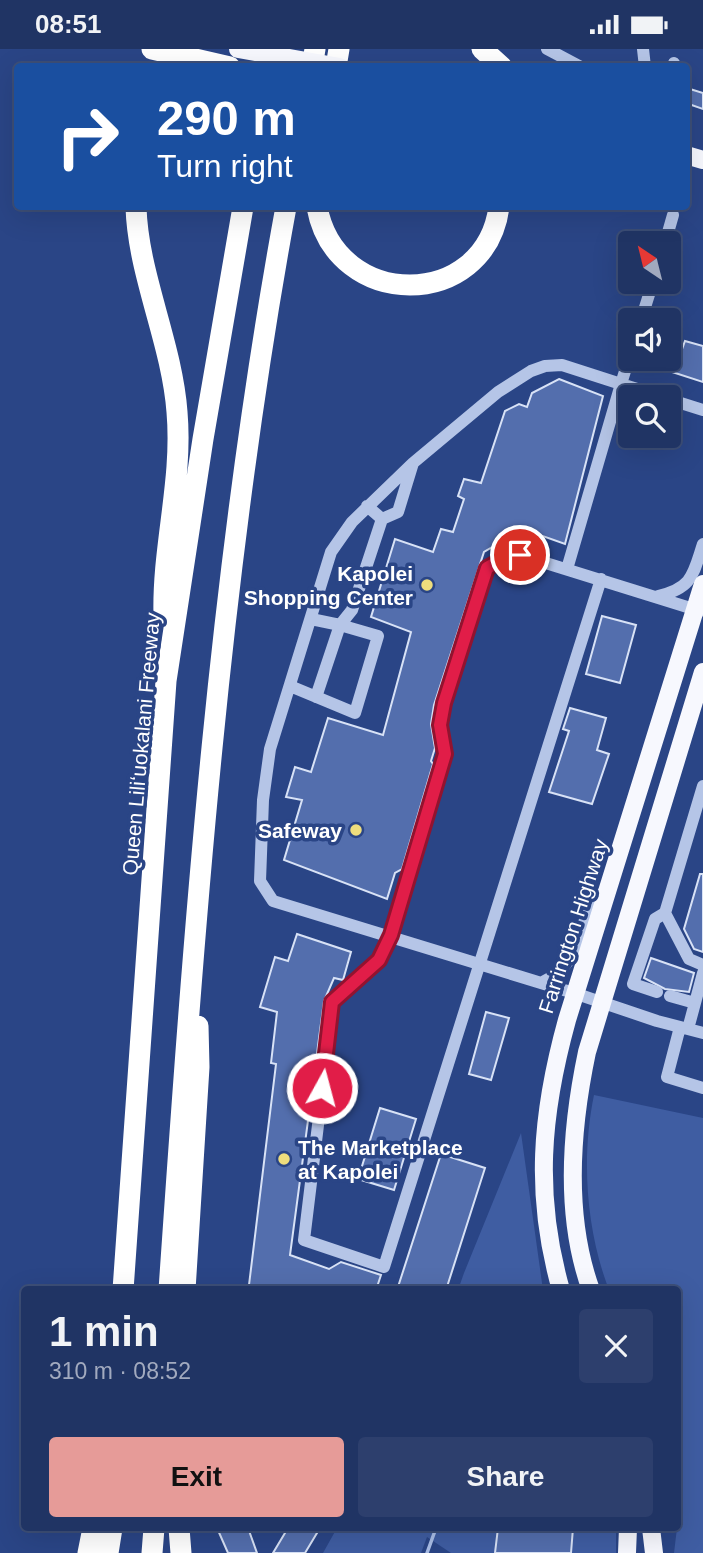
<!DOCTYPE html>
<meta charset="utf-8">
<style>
body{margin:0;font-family:Arial,sans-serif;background:#2d3f6d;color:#f1f3f6;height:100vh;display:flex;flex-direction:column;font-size:26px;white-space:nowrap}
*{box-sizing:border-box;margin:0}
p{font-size:23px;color:#a2aabf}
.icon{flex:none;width:38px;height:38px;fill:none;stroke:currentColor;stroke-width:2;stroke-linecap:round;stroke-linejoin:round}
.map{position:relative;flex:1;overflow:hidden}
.drawer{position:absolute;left:21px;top:1237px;width:660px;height:245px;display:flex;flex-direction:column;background:#203464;border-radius:7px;box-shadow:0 7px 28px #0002,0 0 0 2px #3d4f78}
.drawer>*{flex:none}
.hud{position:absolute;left:14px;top:14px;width:676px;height:147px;border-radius:7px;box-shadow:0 7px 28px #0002,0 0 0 2px #3d4f78;background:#1a4fa0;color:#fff;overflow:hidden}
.needle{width:46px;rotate:325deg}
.tools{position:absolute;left:618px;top:182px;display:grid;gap:14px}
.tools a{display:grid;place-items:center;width:63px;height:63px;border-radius:7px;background:#203464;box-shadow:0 7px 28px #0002,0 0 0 2px #3d4f78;font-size:35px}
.pin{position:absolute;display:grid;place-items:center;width:60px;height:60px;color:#fff;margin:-30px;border:4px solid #fff;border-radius:50%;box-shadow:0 2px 7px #0007}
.me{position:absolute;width:77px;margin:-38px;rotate:7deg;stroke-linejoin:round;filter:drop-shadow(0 0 5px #0008)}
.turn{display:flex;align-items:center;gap:24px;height:147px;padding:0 28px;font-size:32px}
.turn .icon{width:91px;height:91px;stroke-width:2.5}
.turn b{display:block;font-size:49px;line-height:60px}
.round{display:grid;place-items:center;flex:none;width:74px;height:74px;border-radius:7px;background:#2d3f6d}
.headline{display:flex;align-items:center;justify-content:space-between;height:119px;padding:0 28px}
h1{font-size:42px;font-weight:700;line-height:52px}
.button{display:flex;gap:14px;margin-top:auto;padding:14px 28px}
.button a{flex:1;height:80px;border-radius:7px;background:#e69b98;color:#111;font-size:28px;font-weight:700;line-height:80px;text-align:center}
.button a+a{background:#2d3f6d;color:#f1f3f6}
.status{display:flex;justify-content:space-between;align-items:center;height:49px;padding:0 35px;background:#203464;direction:ltr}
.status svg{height:19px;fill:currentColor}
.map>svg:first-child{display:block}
</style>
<div class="status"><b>08:51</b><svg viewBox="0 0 49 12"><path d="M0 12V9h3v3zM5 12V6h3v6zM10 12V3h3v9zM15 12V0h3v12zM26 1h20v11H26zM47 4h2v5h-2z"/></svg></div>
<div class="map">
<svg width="703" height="1504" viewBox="0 0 703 1504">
<rect width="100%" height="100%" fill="#2a4586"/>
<path fill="#3f5da2" d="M 594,1046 L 703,1069 L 703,1504 L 674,1504 L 677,1479 L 677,1241 L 609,1241 C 586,1181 581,1109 594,1046 Z
M 521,1084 L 543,1241 L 458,1241 L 464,1224 Z
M 337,1479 L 498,1479 L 495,1504 L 451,1504 L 427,1488 L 421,1504 L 323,1504 Z
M 573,1479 L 616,1479 L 616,1504 L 571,1504 Z"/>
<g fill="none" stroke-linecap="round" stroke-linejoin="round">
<path stroke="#aabee7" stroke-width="3.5" d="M 427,1504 L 436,1479"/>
</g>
<path fill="#536ead" stroke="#d8e2f6" stroke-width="2" d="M 690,40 L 703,44 L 703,60 L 686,54 Z
M 685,292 L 703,297 L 703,333 L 663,320 L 669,299 L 681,303 Z
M 559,330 L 603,347 L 565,495 L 523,480 L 484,503 L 434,656 L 431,675 L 435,699 L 431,712 L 433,715 L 402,820 L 395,824 L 387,850 L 284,811 L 302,751 L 286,748 L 295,718 L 311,723 L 328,669 L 383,686 L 411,583 L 371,568 L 395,490 L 433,503 L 441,480 L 453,483 L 464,450 L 458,447 L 464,430 L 481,434 L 505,362 L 519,355 L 527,358 L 532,344 Z
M 602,567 L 636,576 L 620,634 L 586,625 Z
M 570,659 L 606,669 L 597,701 L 609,705 L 592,755 L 549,743 L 569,682 L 563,680 Z
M 700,825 L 703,825 L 703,903 L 694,900 L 684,880 Z
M 297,885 L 351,903 L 343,931 L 334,929 L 324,952 L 290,1206 L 329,1220 L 341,1213 L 381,1226 L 376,1241 L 264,1241 L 249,1236 L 276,1015 L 271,1014 L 277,963 L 260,958 L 275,908 L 288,912 Z
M 651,909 L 694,924 L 689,943 L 665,940 L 644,929 Z
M 486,963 L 509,969 L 491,1031 L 469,1025 Z
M 380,1059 L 416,1070 L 394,1141 L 358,1130 Z
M 441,1105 L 485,1119 L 446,1241 L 397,1241 Z
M 217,1479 L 248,1479 L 257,1504 L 228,1504 Z
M 288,1479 L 320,1479 L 305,1504 L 273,1504 Z
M 498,1479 L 573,1479 L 571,1504 L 495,1504 Z"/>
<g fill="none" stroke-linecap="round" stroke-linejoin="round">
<path stroke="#b5c5e7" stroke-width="12" d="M 547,0 L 581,18
M 643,0 L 645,18
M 673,18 L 674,14
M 665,194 L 673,166
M 641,271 L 653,233
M 630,306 L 621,335 L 663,348
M 668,350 L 703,361
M 367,457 L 382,470 L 398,463 L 413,414
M 567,520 L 621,335 L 562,316 L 545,317 L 531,322 L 498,343 L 413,414 L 352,473 L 331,503 L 270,700 L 263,751 L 260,832 L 273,852 L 577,945 L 657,972 L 703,984
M 601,530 L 384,1218 L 304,1191 L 333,953 L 378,911 L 391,886 L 445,705 L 440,676 L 443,658 L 487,519 L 503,510 L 520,506 L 700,562
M 658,547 C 693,539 693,525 703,495
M 311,570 L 340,576 L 316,648
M 290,637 L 355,664 L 378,587 L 340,576 L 352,561 L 382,470
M 703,737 L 665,864 L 689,910 L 703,916
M 541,934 C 591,910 569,872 607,840
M 657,943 L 633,935 L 655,870 L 665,864
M 670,947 L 695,954
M 680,978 L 667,1028 L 703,1039
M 688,980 L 703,924"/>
<path stroke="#f7f8fe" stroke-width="18" d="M 686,106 L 703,111
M 561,1241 C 534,1146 541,1065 567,971 L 703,535
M 591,1241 C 564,1167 571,1079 587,1003 L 703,623
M 651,1479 L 654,1504
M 627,1504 L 628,1479"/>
<path stroke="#fff" stroke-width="21" d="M 152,0 L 230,18
M 482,0 L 502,18
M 312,18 L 315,0
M 336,18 L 339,0
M 136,158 C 138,226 172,294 177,363 C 183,432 162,498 164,567
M 317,158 C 336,262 485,262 499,158
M 123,1241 L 166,632 L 203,390 L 243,158
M 169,1241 C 194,878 220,516 286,158
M 185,1241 L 199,1018 L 198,977
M 179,1479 L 181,1504
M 88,1504 L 93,1479
M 108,1504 L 112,1479
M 152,1504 L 154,1479"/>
<path stroke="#f7f8fe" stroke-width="18" d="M 238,0 L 340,18"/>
</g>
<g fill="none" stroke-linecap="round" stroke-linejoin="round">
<defs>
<path id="route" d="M 322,1039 L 332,953 L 379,911 L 391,886 L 445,705 L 440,676 L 444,654 L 487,519 L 503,510 L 520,506"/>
</defs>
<use href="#route" stroke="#92132f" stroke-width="18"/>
<use href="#route" stroke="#e11d48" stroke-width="12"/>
</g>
<g fill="#eedd7d" stroke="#2a4586" stroke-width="2.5">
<circle cx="427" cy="536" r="7"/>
<circle cx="356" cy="781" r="7"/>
<circle cx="284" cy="1110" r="7"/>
</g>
<g text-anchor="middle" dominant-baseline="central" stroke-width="7" stroke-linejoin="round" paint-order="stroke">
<g font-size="21" font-weight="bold" fill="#fff" stroke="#2a4586" text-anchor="end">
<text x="413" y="524">Kapolei<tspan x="413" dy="24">Shopping Center</tspan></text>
<text x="342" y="781">Safeway</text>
<text x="298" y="1098" text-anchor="start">The Marketplace<tspan x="298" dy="24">at Kapolei</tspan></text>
</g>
<g font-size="21" fill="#fff" stroke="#2a4586">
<text transform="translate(141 695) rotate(-85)">Queen Liliʻuokalani Freeway</text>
<text transform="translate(573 877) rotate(-72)">Farrington Highway</text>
</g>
</g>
</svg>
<div class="tools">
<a><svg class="needle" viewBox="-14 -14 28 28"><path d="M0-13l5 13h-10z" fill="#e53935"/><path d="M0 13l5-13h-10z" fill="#a2aabf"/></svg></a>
<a><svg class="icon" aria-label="sound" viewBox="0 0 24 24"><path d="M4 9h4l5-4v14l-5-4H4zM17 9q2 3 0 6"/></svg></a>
<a><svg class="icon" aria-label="search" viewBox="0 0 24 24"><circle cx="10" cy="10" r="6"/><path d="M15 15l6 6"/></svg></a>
</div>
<div class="pin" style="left:520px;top:506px;background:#d93025"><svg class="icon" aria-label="arrive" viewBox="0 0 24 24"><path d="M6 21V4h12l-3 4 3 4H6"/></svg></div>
<svg class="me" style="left:322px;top:1039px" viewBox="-20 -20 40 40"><circle r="17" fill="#e11d48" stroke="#fff" stroke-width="3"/><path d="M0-11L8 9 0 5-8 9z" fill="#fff"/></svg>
<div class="hud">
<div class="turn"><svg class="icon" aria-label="right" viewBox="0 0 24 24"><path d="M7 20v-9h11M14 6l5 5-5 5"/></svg><div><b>290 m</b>Turn right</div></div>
</div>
<section class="drawer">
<div class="headline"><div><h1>1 min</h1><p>310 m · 08:52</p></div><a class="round"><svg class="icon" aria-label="close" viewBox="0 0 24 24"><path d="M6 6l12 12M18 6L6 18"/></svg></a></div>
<div class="button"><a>Exit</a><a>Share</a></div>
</section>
</div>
